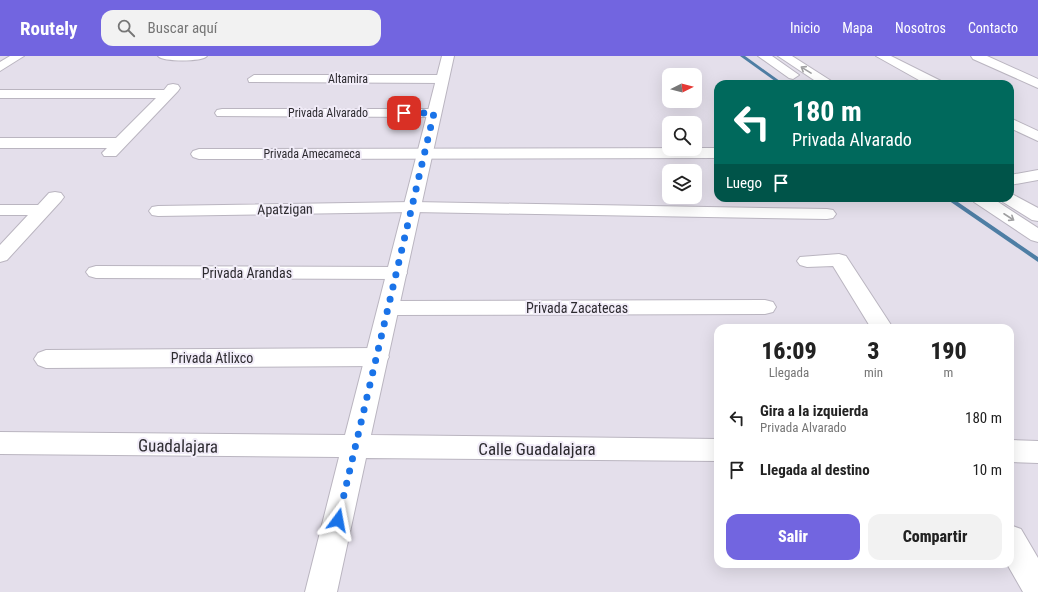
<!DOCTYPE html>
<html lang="es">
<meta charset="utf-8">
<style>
body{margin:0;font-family:"Roboto Condensed",sans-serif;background:#f2f2f2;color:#222;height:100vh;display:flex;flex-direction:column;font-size:15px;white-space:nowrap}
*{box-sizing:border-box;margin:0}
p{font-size:13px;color:#767676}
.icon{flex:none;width:22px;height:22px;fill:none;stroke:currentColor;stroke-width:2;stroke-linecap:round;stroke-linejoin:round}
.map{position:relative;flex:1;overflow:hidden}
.details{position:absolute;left:714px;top:268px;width:300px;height:244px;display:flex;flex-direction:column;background:#fff;border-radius:12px;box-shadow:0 4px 16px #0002}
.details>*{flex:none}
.banner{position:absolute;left:714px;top:24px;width:300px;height:122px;border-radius:12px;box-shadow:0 4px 16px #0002;background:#00695c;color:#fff;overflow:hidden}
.needle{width:26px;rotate:84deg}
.tools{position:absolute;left:662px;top:12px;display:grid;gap:8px}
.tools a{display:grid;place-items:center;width:40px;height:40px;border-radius:8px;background:#fff;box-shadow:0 4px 16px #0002;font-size:20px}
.pin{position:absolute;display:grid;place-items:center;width:34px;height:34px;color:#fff;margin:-17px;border-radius:8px;box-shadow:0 2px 6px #0006}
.me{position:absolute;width:44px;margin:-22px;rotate:13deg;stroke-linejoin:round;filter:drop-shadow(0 0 3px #0008)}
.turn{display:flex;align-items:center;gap:14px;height:84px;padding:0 12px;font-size:18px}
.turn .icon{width:52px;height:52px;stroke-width:2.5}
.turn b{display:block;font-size:28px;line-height:34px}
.then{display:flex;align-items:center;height:38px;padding:0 12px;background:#0003;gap:8px;font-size:15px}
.eta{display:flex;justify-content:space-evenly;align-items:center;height:68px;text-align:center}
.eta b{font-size:24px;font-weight:800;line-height:28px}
.action{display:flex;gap:8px;margin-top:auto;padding:8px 12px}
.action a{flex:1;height:46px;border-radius:12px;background:#7265e0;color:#fff;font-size:16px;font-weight:800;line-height:46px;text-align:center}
.action a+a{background:#f2f2f2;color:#222}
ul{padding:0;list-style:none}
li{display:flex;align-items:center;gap:12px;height:52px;padding:0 12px}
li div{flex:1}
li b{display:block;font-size:15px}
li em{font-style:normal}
header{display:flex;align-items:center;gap:24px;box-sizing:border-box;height:56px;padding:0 20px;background:#7265e0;color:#fff}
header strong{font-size:19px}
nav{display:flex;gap:22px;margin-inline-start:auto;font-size:14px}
.search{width:280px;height:36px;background:#f2f2f2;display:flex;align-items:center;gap:10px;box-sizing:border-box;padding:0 14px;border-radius:12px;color:#767676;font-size:15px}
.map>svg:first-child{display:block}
</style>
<header>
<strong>Routely</strong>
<div class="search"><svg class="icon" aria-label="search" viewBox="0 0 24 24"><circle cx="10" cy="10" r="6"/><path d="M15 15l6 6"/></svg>Buscar aquí</div>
<nav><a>Inicio</a><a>Mapa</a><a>Nosotros</a><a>Contacto</a></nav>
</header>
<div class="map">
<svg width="1038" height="536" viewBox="0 0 1038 536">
<rect width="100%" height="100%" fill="#e4dfeb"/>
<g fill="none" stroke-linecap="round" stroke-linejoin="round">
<path fill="#4e7ea4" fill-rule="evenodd" d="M 740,0 L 745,0 L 784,28 L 779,28 Z
M 945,142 L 952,142 L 1038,201 L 1038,206 Z"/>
<defs>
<path id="street" d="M 10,0 L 24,0 L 0,15 L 0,6 Z
M 158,0 L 207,0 C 203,6 162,6 158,0 Z
M 876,0 L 891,0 L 941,25 L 943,28 L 926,28 Z
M 971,0 L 987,0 L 1038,23 L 1038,32 L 973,3 Z
M 254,19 L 442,19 L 448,23 L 442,27 L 249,26 L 248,23 Z
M 173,28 L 178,29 L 180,32 L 178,35 L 116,100 L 104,100 L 102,97 L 107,92 L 0,92 L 0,82 L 116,82 L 156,42 L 0,42 L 0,34 L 164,34 L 168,29 Z
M 222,53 L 434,53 L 439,54 L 441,57 L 439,60 L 434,61 L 217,60 L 215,57 L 217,54 Z
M 1010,62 L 1038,75 L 1038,85 L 1010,72 Z
M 718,92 L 718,102 L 199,103 L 193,101 L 191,98 L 193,95 L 199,93 Z
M 1038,114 L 1038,124 L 1010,129 L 1010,119 Z
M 55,136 L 61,137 L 64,141 L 61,145 L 7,204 L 0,206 L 0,189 L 28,159 L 0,159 L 0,149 L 38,149 L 49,137 Z
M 413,146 L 827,153 L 833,154 L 836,158 L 833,162 L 827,163 L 413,156 L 158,160 L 152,159 L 149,155 L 152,151 L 158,150 Z
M 839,198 L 846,200 L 893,272 L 871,272 L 833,210 L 807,211 L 800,209 L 797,205 L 800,201 Z
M 96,210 L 397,211 L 404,212 L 407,217 L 404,222 L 397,223 L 96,222 L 89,220 L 86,216 L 89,212 Z
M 765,244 L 773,246 L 776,251 L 773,256 L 765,258 L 389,259 L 381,257 L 378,252 L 381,247 L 389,245 Z
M 377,292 L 385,295 L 389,301 L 385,307 L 377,310 L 46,312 L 38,309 L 34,303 L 38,297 L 46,294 Z
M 1010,469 L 1021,473 L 1038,502 L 1038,536 L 1023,536 L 1007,508 L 1010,508 Z"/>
<path id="secondary" d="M 442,0 L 454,0 L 371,379 L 718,383 L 718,405 L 366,402 L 337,536 L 305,536 L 339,401 L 0,398 L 0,376 L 345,379 Z
M 758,0 L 772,0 L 799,19 L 793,23 L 789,22 Z
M 778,0 L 792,0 L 836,28 L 820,28 Z
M 1010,137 L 1038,152 L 1038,165 L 1032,164 L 1003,146 L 1000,142 L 1010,142 Z
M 971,142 L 992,142 L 1038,172 L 1038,186 L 1031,184 L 974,146 Z
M 1010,384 L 1038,385 L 1038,407 L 1010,406 Z"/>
</defs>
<use href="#street" stroke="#bab5c0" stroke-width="2"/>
<use href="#secondary" stroke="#bab5c0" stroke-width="2"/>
<use href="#street" fill="#fff" fill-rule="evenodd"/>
<use href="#secondary" fill="#fff" fill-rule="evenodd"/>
</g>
<defs><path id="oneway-shaft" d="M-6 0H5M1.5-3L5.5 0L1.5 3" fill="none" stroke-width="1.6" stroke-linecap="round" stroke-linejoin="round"/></defs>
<g stroke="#a0a0a2">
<use href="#oneway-shaft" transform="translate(806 14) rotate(-148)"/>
<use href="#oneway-shaft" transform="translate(1009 161) rotate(33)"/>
</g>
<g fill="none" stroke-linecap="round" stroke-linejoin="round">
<path stroke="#1a73e8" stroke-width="7" stroke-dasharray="0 12.6" d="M 338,464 L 434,57 L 404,57"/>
</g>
<g text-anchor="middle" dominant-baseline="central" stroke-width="4" stroke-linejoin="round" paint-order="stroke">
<g font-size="12" fill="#2d2b30" stroke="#f1ecf8">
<text x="348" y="23">Altamira</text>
<text x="328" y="57">Privada Alvarado</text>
<text x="312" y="98">Privada Amecameca</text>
</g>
<g font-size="14" fill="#2d2b30" stroke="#f1ecf8">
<text transform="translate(285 153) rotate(-1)">Apatzigan</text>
<text x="247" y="217">Privada Arandas</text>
<text x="577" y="252">Privada Zacatecas</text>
<text x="212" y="302">Privada Atlixco</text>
</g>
<g font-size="17" fill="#2d2b30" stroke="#f1ecf8">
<text transform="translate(178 390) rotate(1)">Guadalajara</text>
<text x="537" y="393">Calle Guadalajara</text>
</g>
</g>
</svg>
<div class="tools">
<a><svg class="needle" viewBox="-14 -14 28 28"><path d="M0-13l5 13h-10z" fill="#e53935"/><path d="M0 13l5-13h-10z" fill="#767676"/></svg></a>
<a><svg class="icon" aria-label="search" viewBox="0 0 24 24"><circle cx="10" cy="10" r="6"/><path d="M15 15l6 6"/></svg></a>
<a><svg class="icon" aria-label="layers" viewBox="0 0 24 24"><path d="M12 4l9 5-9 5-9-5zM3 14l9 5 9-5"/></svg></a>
</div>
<div class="pin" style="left:404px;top:57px;background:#d93025"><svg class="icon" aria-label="arrive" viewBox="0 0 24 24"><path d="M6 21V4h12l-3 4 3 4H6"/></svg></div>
<svg class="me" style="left:338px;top:464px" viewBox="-20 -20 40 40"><path d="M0-17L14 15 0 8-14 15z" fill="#1a73e8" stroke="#fff" stroke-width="4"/></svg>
<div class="banner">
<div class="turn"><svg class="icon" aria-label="left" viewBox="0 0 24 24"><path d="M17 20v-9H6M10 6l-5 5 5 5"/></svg><div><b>180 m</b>Privada Alvarado</div></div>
<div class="then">Luego<svg class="icon" aria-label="arrive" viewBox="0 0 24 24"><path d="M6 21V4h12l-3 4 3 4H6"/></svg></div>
</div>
<section class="details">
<div class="eta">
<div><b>16:09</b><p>Llegada</p></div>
<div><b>3</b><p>min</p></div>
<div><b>190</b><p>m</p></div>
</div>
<ul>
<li><svg class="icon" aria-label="left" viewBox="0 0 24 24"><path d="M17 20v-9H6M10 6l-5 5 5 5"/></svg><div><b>Gira a la izquierda</b><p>Privada Alvarado</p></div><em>180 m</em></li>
<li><svg class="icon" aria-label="arrive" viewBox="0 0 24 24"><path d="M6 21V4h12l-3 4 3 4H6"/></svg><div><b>Llegada al destino</b></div><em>10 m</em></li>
</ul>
<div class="action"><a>Salir</a><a>Compartir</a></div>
</section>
</div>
